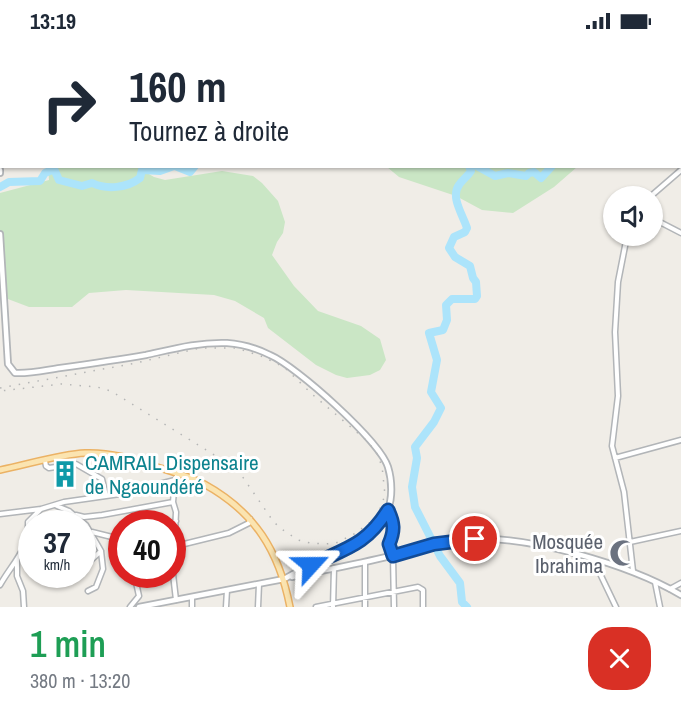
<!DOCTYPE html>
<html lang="fr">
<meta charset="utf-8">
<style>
body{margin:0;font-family:"Archivo Narrow",sans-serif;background:#f6f6f7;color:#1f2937;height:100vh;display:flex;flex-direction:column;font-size:22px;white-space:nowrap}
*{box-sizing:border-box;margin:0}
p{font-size:20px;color:#747a83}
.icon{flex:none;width:33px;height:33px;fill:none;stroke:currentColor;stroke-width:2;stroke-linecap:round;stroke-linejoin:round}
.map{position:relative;height:565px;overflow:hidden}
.sheet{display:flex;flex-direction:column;background:#fff;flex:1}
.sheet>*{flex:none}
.banner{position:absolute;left:0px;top:0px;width:681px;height:126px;box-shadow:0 2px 4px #0004;background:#fff;color:#1f2937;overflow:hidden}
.controls{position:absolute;left:603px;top:144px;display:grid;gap:12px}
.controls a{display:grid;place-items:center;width:60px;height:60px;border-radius:50%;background:#fff;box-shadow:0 2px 4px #0004;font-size:30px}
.speed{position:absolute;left:18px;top:468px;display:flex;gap:12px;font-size:30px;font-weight:700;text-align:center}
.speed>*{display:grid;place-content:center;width:78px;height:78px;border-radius:50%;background:#fff;box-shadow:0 2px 4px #0004;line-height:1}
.speed small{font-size:15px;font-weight:400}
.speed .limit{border:9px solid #d22;background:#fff;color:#111}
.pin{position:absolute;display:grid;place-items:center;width:51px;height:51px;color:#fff;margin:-26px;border:3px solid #fff;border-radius:50%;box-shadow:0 2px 6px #0007}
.me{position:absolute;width:66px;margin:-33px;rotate:66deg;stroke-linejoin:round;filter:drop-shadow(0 0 4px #0008)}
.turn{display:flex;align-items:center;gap:21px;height:126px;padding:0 30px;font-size:27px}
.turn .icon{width:78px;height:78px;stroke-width:2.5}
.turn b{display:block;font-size:42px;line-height:51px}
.round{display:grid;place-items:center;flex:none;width:63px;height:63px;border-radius:24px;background:#f6f6f7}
.headline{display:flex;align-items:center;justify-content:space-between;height:102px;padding:0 30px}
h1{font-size:36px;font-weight:600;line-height:45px;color:#1e9e55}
.status{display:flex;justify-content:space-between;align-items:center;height:42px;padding:0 30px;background:#fff;direction:ltr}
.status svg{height:16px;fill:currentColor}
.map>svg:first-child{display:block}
</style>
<div class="status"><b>13:19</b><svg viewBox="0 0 49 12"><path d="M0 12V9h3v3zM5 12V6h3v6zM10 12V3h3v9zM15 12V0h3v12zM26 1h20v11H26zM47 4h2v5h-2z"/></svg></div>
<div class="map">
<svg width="681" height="565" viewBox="0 0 681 565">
<rect width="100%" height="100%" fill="#f0ede7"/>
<path fill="#cae6c5" d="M 48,125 L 141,125 L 142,128 L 154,135 L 165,138 L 222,129 L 253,134 L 262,141 L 278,159 L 285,180 L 283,191 L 277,200 L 272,213 L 294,244 L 318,269 L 361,284 L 380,297 L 386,318 L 380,328 L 370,333 L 347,336 L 336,333 L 316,323 L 268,286 L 264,276 L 235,259 L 214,253 L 126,248 L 89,251 L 72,265 L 29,265 L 0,254 L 0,151 L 49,138 Z
M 387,125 L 577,125 L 554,145 L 513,171 L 482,168 L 456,154 L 399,135 Z"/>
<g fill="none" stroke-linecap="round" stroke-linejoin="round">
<path stroke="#ace4fb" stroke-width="8" d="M 680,40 L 681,40
M 175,124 L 190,130 L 195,124
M 477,124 L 495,134 L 508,131 L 526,134 L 529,131 L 534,130 L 541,136 L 552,124
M 0,145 L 9,140 L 40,139 L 45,131 L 54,127 L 59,138 L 82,144 L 92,141 C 107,148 127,146 140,136 L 142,128 L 160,129 L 174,124
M 467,565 L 462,560 L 460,541 L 440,514 L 415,465 L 412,445 L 417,416 L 415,405 L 434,380 L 441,366 L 431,350 L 437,318 L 429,291 L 443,288 L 447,278 L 446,263 L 452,257 L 475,257 L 477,254 L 476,240 L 473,236 L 470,224 L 455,215 L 449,206 L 454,195 L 465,190 L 467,186 C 463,173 450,155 459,143 C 462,138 468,134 471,129 L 469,124"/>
<defs>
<path id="minor" d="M 81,0 L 81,2
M 111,0 L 114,2
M 218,0 L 218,2
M 243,0 L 243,2
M 296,0 L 296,2
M 309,0 L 310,2
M 532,0 L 532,2
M 121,2 L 122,0
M 316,2 L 318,0
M 414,2 L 415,0
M 443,2 L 446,0
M 676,2 L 677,0
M 680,19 L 681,22
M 0,92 L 2,91
M 651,154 L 681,128
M 652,176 L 681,191
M 627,194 L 618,240 L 615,290 L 618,354 L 612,404 L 624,450 L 633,529
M 615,416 L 681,398
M 45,419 L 46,424 L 49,426 L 76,422 L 102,437 L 106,454
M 57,464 L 69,469 L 86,483 L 101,509 L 103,527 L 96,545 L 88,549
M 388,468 C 394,481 395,488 389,502 L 393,514 L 394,565
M 0,472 L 41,467 L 64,460 L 120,452 L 175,438
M 76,473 L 84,475 L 102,473 L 173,460
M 66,482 L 69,469
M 167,482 L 176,479
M 92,490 L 116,496 L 122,513
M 116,496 L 118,488 L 122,485
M 630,500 L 681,489
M 172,505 L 229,491 L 249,481 L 250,477
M 24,508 L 32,509
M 82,514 L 86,519 L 90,519 L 101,509
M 17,517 L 17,534 L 23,549 L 24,565
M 593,517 L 616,565
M 365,520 L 365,565
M 655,540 L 660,565
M 0,543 C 13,520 29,508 28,480 L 40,468
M 670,547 L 681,541
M 192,555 L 192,565
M 176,558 L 173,532 L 176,470 L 173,460 L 175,438 L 178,432
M 130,565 L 139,554 L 135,536
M 226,565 L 227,548
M 258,565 L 259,542
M 316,565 L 418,545 L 423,548 L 423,565
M 333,565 L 334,526"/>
<path id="tertiary" d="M 6,2 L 6,0
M 0,58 L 2,48
M 0,128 L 0,131
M 0,192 L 8,322 L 15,331 C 29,332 46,328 60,326 C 89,322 117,318 146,313 C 173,307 198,300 227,301 C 243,302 256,306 270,313 C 296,324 380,399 388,425 C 392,438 393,457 387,469 C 368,508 320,515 286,536
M 292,535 C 325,528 358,522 390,514 C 416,509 440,499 466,497 C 528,493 628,522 681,553
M 139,565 L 284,537"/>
<path id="primary" d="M 0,428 C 26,423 60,412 85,411 C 111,410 133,417 157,425 C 172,430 190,434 204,442 C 255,470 279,509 290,565"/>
</defs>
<use href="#minor" stroke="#b2b5b8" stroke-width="7"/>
<use href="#tertiary" stroke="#b2b5b8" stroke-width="8"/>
<use href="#primary" stroke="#ebb265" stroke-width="8"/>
<use href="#minor" stroke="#fff" stroke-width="4"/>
<use href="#tertiary" stroke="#fff" stroke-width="4.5"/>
<use href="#primary" stroke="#fbe4b0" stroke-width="5"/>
<path stroke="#b5b6b6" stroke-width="1.5" stroke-dasharray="1.5 8" stroke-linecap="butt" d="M 0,346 L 136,321 L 200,306 L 236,306 L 261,314 L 284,325 L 313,353 L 366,398 L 376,410 L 382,424 L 385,453 L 377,475 L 356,491 L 336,501 L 325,502 L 310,501 L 298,498 L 280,486 L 273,479 L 242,434 L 229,422 L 111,349 L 97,345 L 61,342 L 0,349"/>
</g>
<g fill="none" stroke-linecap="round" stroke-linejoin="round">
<defs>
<path id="route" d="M 311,523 C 347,506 366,503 388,468 C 394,481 395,488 389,502 L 393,514 L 434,502 L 475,497"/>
</defs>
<use href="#route" stroke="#114b97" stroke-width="15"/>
<use href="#route" stroke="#1a73e8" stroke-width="10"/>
</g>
<defs>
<symbol id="building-bare" viewBox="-9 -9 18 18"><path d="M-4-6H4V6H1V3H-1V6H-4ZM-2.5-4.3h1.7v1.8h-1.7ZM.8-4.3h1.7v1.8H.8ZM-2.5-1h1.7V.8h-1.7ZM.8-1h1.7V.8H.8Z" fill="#0f9aa8" stroke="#fff" stroke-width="2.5" paint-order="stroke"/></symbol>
<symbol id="mosque-bare" viewBox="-9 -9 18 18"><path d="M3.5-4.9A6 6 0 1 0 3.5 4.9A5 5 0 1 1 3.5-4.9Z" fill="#6b7280" stroke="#fff" stroke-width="2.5" paint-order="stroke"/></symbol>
</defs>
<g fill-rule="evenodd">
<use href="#building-bare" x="46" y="413" width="38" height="38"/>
<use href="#mosque-bare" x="604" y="492" width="38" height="38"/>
</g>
<g text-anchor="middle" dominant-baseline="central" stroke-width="6" stroke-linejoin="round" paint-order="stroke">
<g font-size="21" fill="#0d838f" stroke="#fff" text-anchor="start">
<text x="85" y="420">CAMRAIL Dispensaire<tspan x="85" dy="24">de Ngaoundéré</tspan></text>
</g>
<g font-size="21" fill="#5b616d" stroke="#fff" text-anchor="end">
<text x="603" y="499">Mosquée<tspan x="603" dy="24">Ibrahima</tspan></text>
</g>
</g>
</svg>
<div class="controls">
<a><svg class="icon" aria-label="sound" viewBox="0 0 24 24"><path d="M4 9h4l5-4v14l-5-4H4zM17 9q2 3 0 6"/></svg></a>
</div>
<div class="speed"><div>37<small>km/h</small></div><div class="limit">40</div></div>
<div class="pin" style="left:475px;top:497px;background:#d93025"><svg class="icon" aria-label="arrive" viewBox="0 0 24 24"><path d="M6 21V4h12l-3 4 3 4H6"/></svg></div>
<svg class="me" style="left:311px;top:523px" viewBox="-20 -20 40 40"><path d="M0-17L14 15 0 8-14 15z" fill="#1a73e8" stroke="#fff" stroke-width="4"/></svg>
<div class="banner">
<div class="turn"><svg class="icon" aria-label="right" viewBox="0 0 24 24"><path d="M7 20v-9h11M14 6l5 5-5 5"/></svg><div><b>160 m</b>Tournez à droite</div></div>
</div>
</div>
<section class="sheet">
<div class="headline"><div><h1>1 min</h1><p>380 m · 13:20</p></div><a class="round" style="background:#d93025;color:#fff"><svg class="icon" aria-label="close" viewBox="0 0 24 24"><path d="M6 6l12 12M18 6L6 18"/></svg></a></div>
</section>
